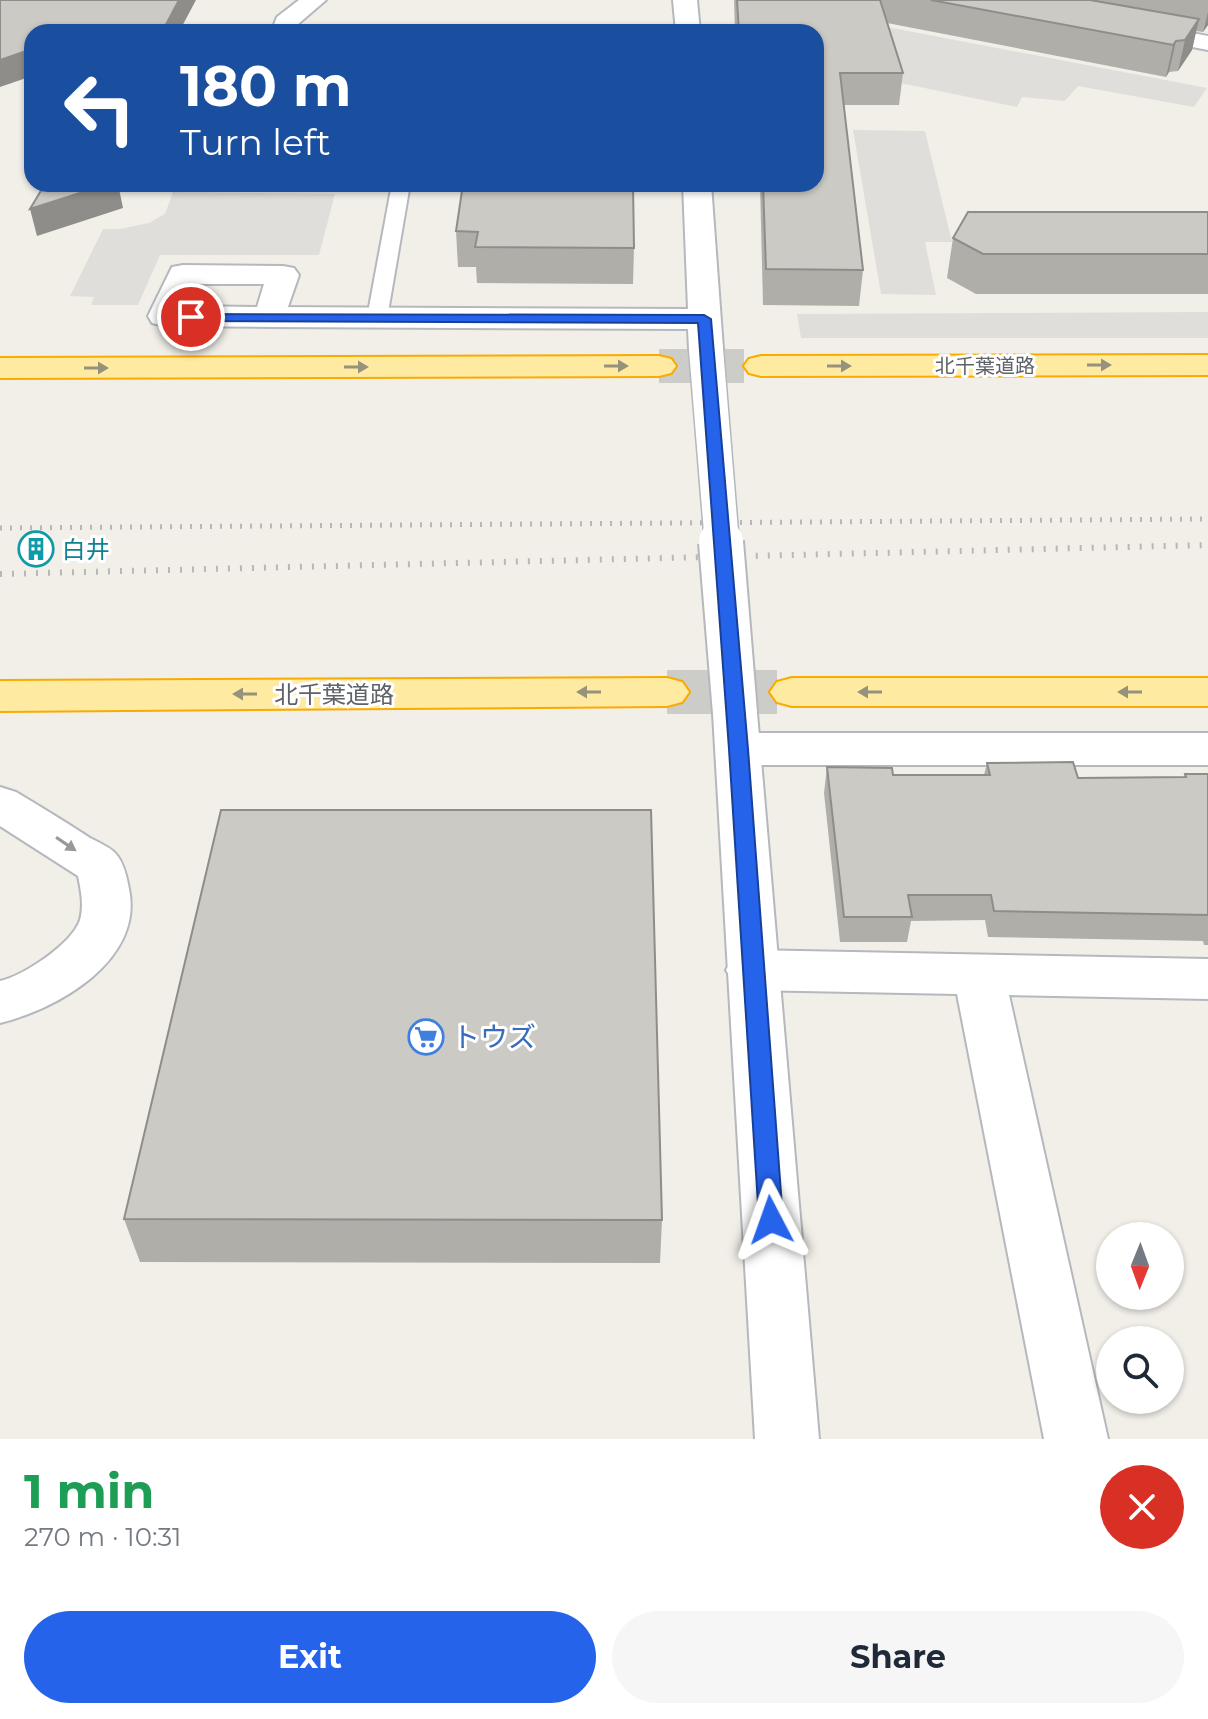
<!DOCTYPE html>
<meta charset="utf-8">
<style>
body{margin:0;font-family:Montserrat,"Noto Sans JP",sans-serif;background:#f6f6f7;color:#1f2937;height:100vh;display:flex;flex-direction:column;font-size:30px;white-space:nowrap}
*{box-sizing:border-box;margin:0}
p{font-size:26px;color:#747a83}
.icon{flex:none;width:44px;height:44px;fill:none;stroke:currentColor;stroke-width:2;stroke-linecap:round;stroke-linejoin:round}
.map{position:relative;height:1439px;overflow:hidden}
.sheet{display:flex;flex-direction:column;background:#fff;flex:1}
.sheet>*{flex:none}
.guide{position:absolute;left:24px;top:24px;width:800px;height:168px;border-radius:24px;box-shadow:0 2px 6px #0004;background:#1a4fa0;color:#fff;overflow:hidden}
.needle{width:52px;rotate:181deg}
.tools{position:absolute;left:1096px;top:1222px;display:grid;gap:16px}
.tools a{display:grid;place-items:center;width:88px;height:88px;border-radius:50%;background:#fff;box-shadow:0 2px 6px #0004;font-size:40px}
.pin{position:absolute;display:grid;place-items:center;width:68px;height:68px;color:#fff;margin:-34px;border:4px solid #fff;border-radius:50%;box-shadow:0 2px 8px #0007}
.me{position:absolute;width:88px;margin:-44px;rotate:356deg;stroke-linejoin:round;filter:drop-shadow(0 0 6px #0008)}
.turn{display:flex;align-items:center;gap:28px;height:168px;padding:0 24px;font-size:36px}
.turn .icon{width:104px;height:104px;stroke-width:2.5}
.turn b{display:block;font-size:56px;line-height:68px}
.round{display:grid;place-items:center;flex:none;width:84px;height:84px;border-radius:42px;background:#f6f6f7}
.overview{display:flex;align-items:center;justify-content:space-between;height:136px;padding:0 24px}
h1{font-size:48px;font-weight:700;line-height:60px;color:#1e9e55}
.primary-button{display:flex;gap:16px;margin-top:auto;padding:16px 24px}
.primary-button a{flex:1;height:92px;border-radius:48px;background:#2563eb;color:#fff;font-size:32px;font-weight:700;line-height:92px;text-align:center}
.primary-button a+a{background:#f6f6f7;color:#1f2937}
.map>svg:first-child{display:block}
</style>
<div class="map">
<svg width="1208" height="1439" viewBox="0 0 1208 1439">
<rect width="100%" height="100%" fill="#f1efe8"/>
<path fill="#e0deda" d="M 814,13 L 1207,88 L 1194,107 L 1078,86 L 1065,101 L 1022,97 L 1017,107 L 871,77 L 816,32 Z
M 853,130 L 925,131 L 952,242 L 925,242 L 936,295 L 881,294 Z
M 173,192 L 335,194 L 319,255 L 160,255 L 138,305 L 91,305 L 94,297 L 70,296 L 103,229 L 120,229 L 149,223 L 165,214 Z
M 1208,312 L 1208,338 L 801,338 L 797,314 Z"/>
<g fill="none" stroke-linecap="round" stroke-linejoin="round">
<path stroke="#ccccc8" stroke-width="34" stroke-dasharray="34 17" stroke-linecap="butt" d="M 659,366 L 761,366"/>
<path stroke="#ccccc8" stroke-width="44" stroke-dasharray="44 22" stroke-linecap="butt" d="M 667,692 L 792,692"/>
<defs>
<path id="service" d="M 392,184 L 410,184 L 387,318 L 377,324 L 367,318 Z"/>
<path id="minor" d="M 299,0 L 326,0 L 297,25 L 295,32 L 271,32 L 277,17 Z
M 1134,22 L 1208,36 L 1208,50 L 1125,34 L 1122,29 L 1125,24 Z
M 183,265 L 283,266 L 294,268 L 299,275 L 282,324 L 270,327 L 164,326 L 152,323 L 148,316 L 172,267 ZM 195,284 L 264,284 L 257,307 L 184,306 Z
M 739,733 L 1208,733 L 1208,765 L 739,765 L 723,760 L 717,749 L 723,738 Z
M 0,787 L 16,792 C 41,807 66,822 90,838 C 98,842 110,847 116,854 C 124,863 127,878 129,889 C 144,960 58,1009 0,1023 L 0,981 C 23,976 72,944 80,920 C 84,906 81,890 78,876 L 0,826 Z
M 752,950 L 1208,959 L 1208,999 L 1009,995 L 1108,1439 L 1044,1439 L 957,994 L 752,990 L 734,984 L 726,970 L 734,956 Z"/>
<path id="tertiary" d="M 673,0 L 697,0 L 700,32 L 676,32 Z
M 683,184 L 711,184 L 723,349 L 718,356 L 706,359 L 694,356 L 689,349 L 688,329 L 270,327 L 258,324 L 254,317 L 258,310 L 270,307 L 688,309 Z
M 735,698 L 750,702 L 757,713 L 819,1439 L 755,1439 L 713,713 L 720,702 Z"/>
<path id="trunk" d="M 1208,355 L 1208,375 L 761,376 L 749,373 L 744,366 L 749,359 L 761,356 Z
M 659,356 L 671,359 L 676,366 L 671,373 L 659,376 L 0,378 L 0,358 Z
M 667,678 L 682,682 L 689,692 L 682,702 L 667,706 L 0,711 L 0,681 Z
M 792,678 L 1208,678 L 1208,706 L 792,706 L 777,702 L 770,692 L 777,682 Z"/>
</defs>
<use href="#service" stroke="#b5b8bc" stroke-width="4"/>
<use href="#minor" stroke="#b5b8bc" stroke-width="4"/>
<use href="#tertiary" stroke="#b5b8bc" stroke-width="4"/>
<use href="#trunk" stroke="#f9ab00" stroke-width="4"/>
<use href="#service" fill="#fff" fill-rule="evenodd"/>
<use href="#minor" fill="#fff" fill-rule="evenodd"/>
<use href="#tertiary" fill="#fff" fill-rule="evenodd"/>
<use href="#trunk" fill="#feeaa1" fill-rule="evenodd"/>
<path stroke="#b6b7b8" stroke-width="5" stroke-dasharray="2 8" stroke-linecap="butt" d="M 0,528 L 1208,519"/>
<path stroke="#b6b7b8" stroke-width="6" stroke-dasharray="2 10" stroke-linecap="butt" d="M 0,574 L 1208,545"/>
<defs>
<path id="tertiary-bridge-far1" d="M 706,349 L 722,544"/>
<path id="tertiary-bridge" d="M 721,542 L 735,713"/>
</defs>
<use href="#tertiary-bridge-far1" stroke="#b5b8bc" stroke-width="37" stroke-linecap="butt"/>
<use href="#tertiary-bridge" stroke="#b5b8bc" stroke-width="48" stroke-linecap="butt"/>
<use href="#tertiary-bridge-far1" stroke="#fff" stroke-width="34"/>
<use href="#tertiary-bridge" stroke="#fff" stroke-width="44"/>
</g>
<path fill="#afaea9" d="M 734,0 L 1208,0 L 1208,25 L 1203,32 L 1196,31 L 1192,50 L 1178,71 L 1169,72 L 1166,77 L 887,23 L 903,73 L 899,105 L 844,105 L 863,270 L 859,306 L 763,305 L 760,184 L 816,184 L 816,32 L 735,32 Z
M 463,184 L 634,248 L 633,284 L 477,283 L 476,267 L 458,267 L 456,231 Z
M 1208,212 L 1208,294 L 976,294 L 947,278 L 953,238 Z
M 987,763 L 1078,778 L 1184,777 L 1185,774 L 1208,774 L 1208,945 L 1204,945 L 1203,941 L 988,937 L 985,920 L 911,921 L 907,942 L 840,942 L 824,793 L 827,767 L 893,775 L 984,775 Z
M 124,1219 L 662,1220 L 660,1263 L 140,1262 Z"/>
<path fill="#8f8d8a" d="M 179,0 L 196,0 L 179,32 L 162,32 Z
M 1208,12 L 1208,25 L 1203,32 Z
M 1199,19 L 1192,50 L 1178,71 L 1185,40 Z
M 1176,41 L 1169,72 L 1166,77 L 1173,45 Z
M 32,49 L 32,76 L 0,87 L 0,60 Z
M 108,184 L 118,184 L 123,208 L 37,236 L 30,209 Z"/>
<path fill="#cccac5" stroke="#8f8d8a" stroke-width="2" d="M 0,0 L 179,0 L 162,32 L 32,32 L 32,49 L 0,60 Z
M 737,0 L 880,0 L 903,73 L 840,73 L 863,270 L 766,269 L 763,184 L 816,184 L 816,32 L 739,32 Z
M 931,0 L 1090,0 L 1199,19 L 1185,40 L 1176,41 L 1173,45 Z
M 45,184 L 108,184 L 30,209 Z
M 463,184 L 633,184 L 634,248 L 475,247 L 478,232 L 456,231 Z
M 968,212 L 1208,212 L 1208,254 L 983,254 L 953,238 Z
M 1073,762 L 1078,778 L 1186,777 L 1185,774 L 1208,774 L 1208,915 L 994,911 L 991,895 L 908,895 L 912,917 L 844,917 L 827,767 L 892,768 L 893,775 L 990,775 L 987,763 Z
M 221,810 L 651,810 L 662,1220 L 124,1219 Z"/>
<defs><path id="oneway-solid" d="M-6-.8H1V-3.2L6.5 0L1 3.2V.8H-6Z" transform="scale(2)"/></defs>
<g fill="#97927c">
<use href="#oneway-solid" transform="translate(1099 365)"/>
<use href="#oneway-solid" transform="translate(616 366)"/>
<use href="#oneway-solid" transform="translate(839 366)"/>
<use href="#oneway-solid" transform="translate(356 367)"/>
<use href="#oneway-solid" transform="translate(96 368)"/>
<use href="#oneway-solid" transform="translate(589 692) rotate(180)"/>
<use href="#oneway-solid" transform="translate(870 692) rotate(-180)"/>
<use href="#oneway-solid" transform="translate(1130 692) rotate(180)"/>
<use href="#oneway-solid" transform="translate(245 694) rotate(180)"/>
</g>
<use fill="#979a9d" href="#oneway-solid" transform="translate(66 844) rotate(34)"/>
<path fill="#2563eb" stroke="#184099" stroke-width="2" d="M 186,314 L 704,315 L 711,319 L 748,749 L 783,1220 L 779,1228 L 771,1231 L 762,1228 L 759,1220 L 729,749 L 698,323 L 191,321 L 184,317 Z"/>
<defs>
<symbol id="building-ring" viewBox="-11 -11 22 22"><circle r="9.5" fill="#fff" stroke="#0f9aa8" stroke-width="1.5"/><path d="M-4-6H4V6H1V3H-1V6H-4ZM-2.5-4.3h1.7v1.8h-1.7ZM.8-4.3h1.7v1.8H.8ZM-2.5-1h1.7V.8h-1.7ZM.8-1h1.7V.8H.8Z" fill="#0f9aa8"/></symbol>
<symbol id="supermarket-ring" viewBox="-11 -11 22 22"><circle r="9.5" fill="#fff" stroke="#3f7fe0" stroke-width="1.5"/><path d="M-6-5.5h2.5l.6 2H6L4.5 2H-2.5L-4.4-4H-6ZM-1.5 3.2a1.3 1.3 0 1 0 .1 0ZM3 3.2a1.3 1.3 0 1 0 .1 0Z" fill="#3f7fe0"/></symbol>
</defs>
<g fill-rule="evenodd">
<use href="#building-ring" x="16" y="529" width="40" height="40"/>
<use href="#supermarket-ring" x="406" y="1017" width="40" height="40"/>
</g>
<g text-anchor="middle" dominant-baseline="central" stroke-width="6" stroke-linejoin="round" paint-order="stroke">
<g font-size="20" fill="#5f6368" stroke="#fff">
<text x="985" y="366">北千葉道路</text>
</g>
<g font-size="24" fill="#0d838f" stroke="#fff" text-anchor="start">
<text x="62" y="549">白井</text>
</g>
<g font-size="24" fill="#5f6368" stroke="#fff">
<text x="334" y="694">北千葉道路</text>
</g>
<g font-size="28" fill="#366cbe" stroke="#fff" text-anchor="start">
<text x="452" y="1037">トウズ</text>
</g>
</g>
</svg>
<div class="tools">
<a><svg class="needle" viewBox="-14 -14 28 28"><path d="M0-13l5 13h-10z" fill="#e53935"/><path d="M0 13l5-13h-10z" fill="#747a83"/></svg></a>
<a><svg class="icon" aria-label="search" viewBox="0 0 24 24"><circle cx="10" cy="10" r="6"/><path d="M15 15l6 6"/></svg></a>
</div>
<div class="pin" style="left:191px;top:317px;background:#d93025"><svg class="icon" aria-label="arrive" viewBox="0 0 24 24"><path d="M6 21V4h12l-3 4 3 4H6"/></svg></div>
<svg class="me" style="left:771px;top:1220px" viewBox="-20 -20 40 40"><path d="M0-17L14 15 0 8-14 15z" fill="#2563eb" stroke="#fff" stroke-width="4"/></svg>
<div class="guide">
<div class="turn"><svg class="icon" aria-label="left" viewBox="0 0 24 24"><path d="M17 20v-9H6M10 6l-5 5 5 5"/></svg><div><b>180 m</b>Turn left</div></div>
</div>
</div>
<section class="sheet">
<div class="overview"><div><h1>1 min</h1><p>270 m · 10:31</p></div><a class="round" style="background:#d93025;color:#fff"><svg class="icon" aria-label="close" viewBox="0 0 24 24"><path d="M6 6l12 12M18 6L6 18"/></svg></a></div>
<div class="primary-button"><a>Exit</a><a>Share</a></div>
</section>
